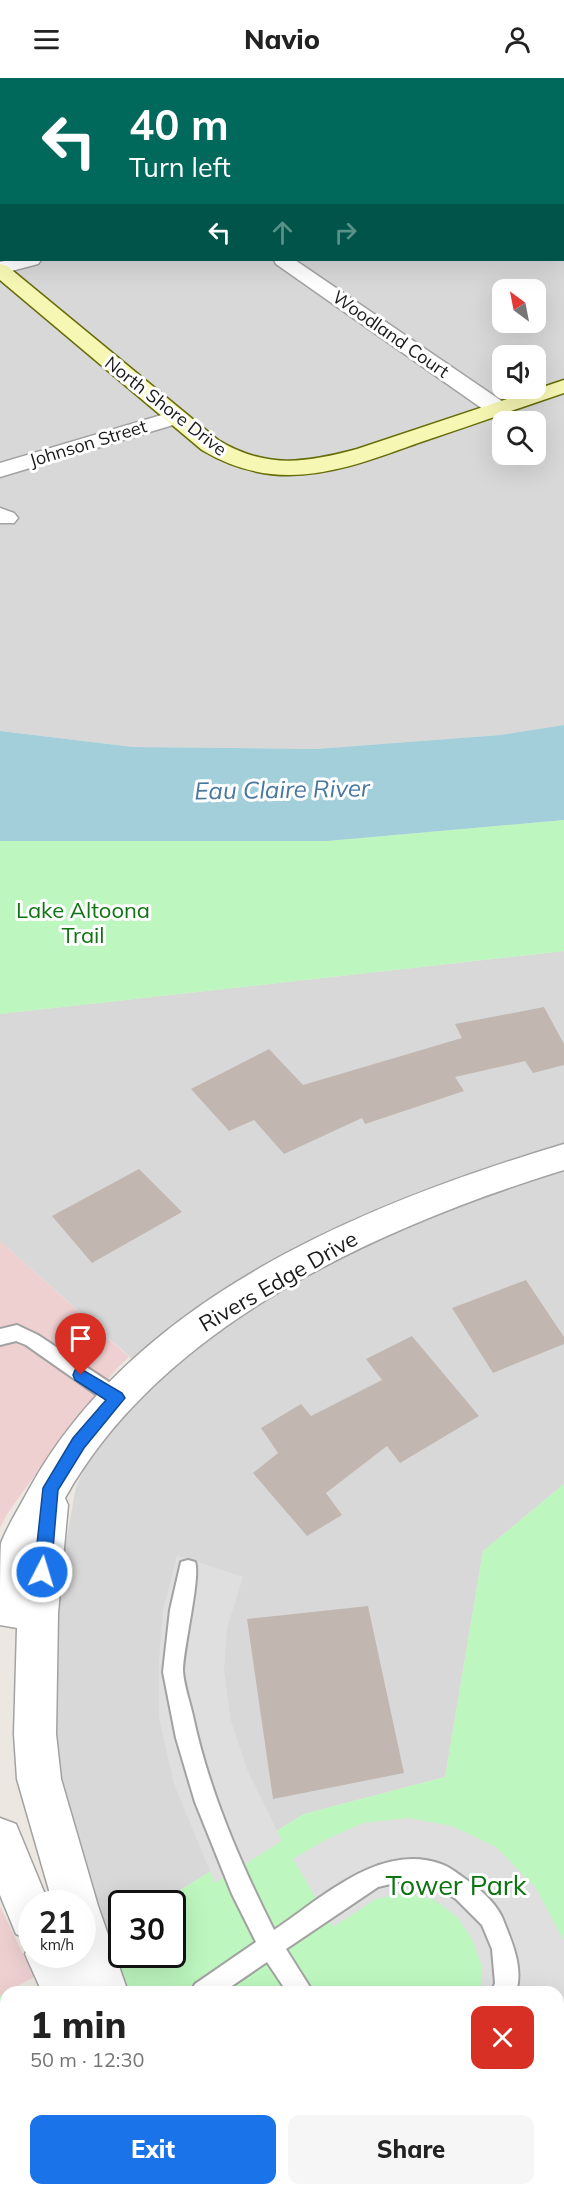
<!DOCTYPE html>
<meta charset="utf-8">
<style>
body{margin:0;font-family:Mulish,sans-serif;background:#f6f6f6;color:#222;height:100vh;display:flex;flex-direction:column;font-size:22px;white-space:nowrap}
*{box-sizing:border-box;margin:0}
p{font-size:20px;color:#767676}
.icon{flex:none;width:33px;height:33px;fill:none;stroke:currentColor;stroke-width:2;stroke-linecap:round;stroke-linejoin:round}
.map{position:relative;flex:1;overflow:hidden}
.drawer{position:absolute;left:0px;top:1908px;width:564px;height:210px;display:flex;flex-direction:column;background:#fff;border-radius:18px 18px 0 0;box-shadow:0 6px 24px #0002}
.drawer>*{flex:none}
.top-card{position:absolute;left:0px;top:0px;width:564px;height:183px;box-shadow:0 6px 24px #0002;background:#00695c;color:#fff;overflow:hidden}
.needle{width:39px;rotate:328deg}
.tools{position:absolute;left:492px;top:201px;display:grid;gap:12px}
.tools a{display:grid;place-items:center;width:54px;height:54px;border-radius:12px;background:#fff;box-shadow:0 6px 24px #0002;font-size:30px}
.speed{position:absolute;left:18px;top:1812px;display:flex;gap:12px;font-size:30px;font-weight:700;text-align:center}
.speed>*{display:grid;place-content:center;width:78px;height:78px;border-radius:50%;background:#fff;box-shadow:0 6px 24px #0002;line-height:1}
.speed small{font-size:15px;font-weight:400}
.speed .limit{border:3px solid #111;border-radius:9px;background:#fff;color:#111}
.pin{position:absolute;display:grid;place-items:center;width:51px;height:51px;color:#fff;margin:-62px -26px;border-radius:50% 50% 50% 0;rotate:-45deg;box-shadow:0 0 6px #0007}
.pin .icon{rotate:45deg}
.me{position:absolute;width:66px;margin:-33px;rotate:5deg;stroke-linejoin:round;filter:drop-shadow(0 0 4px #0008)}
.turn{display:flex;align-items:center;gap:21px;height:126px;padding:0 30px;font-size:27px}
.turn .icon{width:78px;height:78px;stroke-width:2.5}
.turn b{display:block;font-size:42px;line-height:51px}
.lanes{display:flex;align-items:center;height:57px;padding:0 30px;background:#0003;justify-content:center;gap:30px;direction:ltr}
.lanes .off{opacity:.35}
.round{display:grid;place-items:center;flex:none;width:63px;height:63px;border-radius:12px;background:#f6f6f6}
.overview{display:flex;align-items:center;justify-content:space-between;height:102px;padding:0 30px}
h1{font-size:36px;font-weight:800;line-height:45px}
.cta{display:flex;gap:12px;margin-top:auto;padding:12px 30px}
.cta a{flex:1;height:69px;border-radius:12px;background:#1a73e8;color:#fff;font-size:24px;font-weight:800;line-height:69px;text-align:center}
.cta a+a{background:#f6f6f6;color:#222}
header{display:flex;justify-content:space-between;align-items:center;height:78px;padding:0 30px;background:#fff;font-size:27px;font-weight:800}
.map>svg:first-child{display:block}
</style>
<header><svg class="icon" aria-label="menu" viewBox="0 0 24 24"><path d="M4 6h16M4 12h16M4 18h16"/></svg>Navio<svg class="icon" aria-label="person" viewBox="0 0 24 24"><circle cx="12" cy="8" r="4"/><path d="M4 21q1-7 8-7t8 7"/></svg></header>
<div class="map">
<svg width="564" height="2118" viewBox="0 0 564 2118">
<rect width="100%" height="100%" fill="#ece8e1"/>
<path fill="#d9d8d8" fill-rule="evenodd" d="M 0,0 L 564,0 L 564,302 L 340,377 L 316,382 L 285,385 L 254,382 L 215,361 L 0,184 ZM 2,2 L 562,2 L 562,182 L 2,182 ZM 502,212 L 536,212 L 536,244 L 502,244 ZM 502,278 L 536,278 L 536,310 L 502,310 Z
M 0,201 L 189,363 L 210,378 L 249,394 L 287,397 L 564,314 L 564,647 L 500,657 L 316,671 L 133,669 L 0,653 ZM 502,344 L 536,344 L 536,376 L 502,376 Z
M 564,873 L 564,1406 L 483,1473 L 445,1699 L 304,1736 L 159,1825 L 122,1826 L 121,1849 L 102,1861 L 54,1674 L 57,1513 L 76,1409 L 86,1386 L 97,1368 L 157,1303 L 0,1163 L 0,936 Z"/>
<path fill="#eed0d0" d="M 0,1163 L 129,1279 L 117,1290 L 49,1377 L 7,1436 L 0,1450 Z
M 0,1828 L 34,1899 L 0,1918 Z"/>
<path fill="#bdf7bf" d="M 564,742 L 564,873 L 0,936 L 0,763 L 326,763 Z
M 564,1406 L 564,2118 L 240,2118 L 237,2112 L 558,2112 L 558,1914 L 129,1914 L 102,1861 L 121,1849 L 122,1876 L 172,1876 L 172,1826 L 159,1825 L 304,1736 L 445,1699 L 483,1473 Z
M 6,1915 L 7,2112 L 0,2116 L 0,1918 Z"/>
<path fill="#dfdfdf" d="M 177,1477 L 243,1499 L 227,1550 L 224,1593 L 231,1643 L 247,1691 L 282,1763 L 215,1805 L 174,1706 L 159,1640 L 159,1585 L 163,1532 Z
M 408,1740 L 452,1748 L 496,1769 L 536,1810 L 564,1863 L 564,1935 L 558,1956 L 558,1914 L 480,1914 L 482,1889 L 473,1863 L 459,1841 L 435,1822 L 406,1815 L 376,1821 L 333,1849 L 293,1781 L 325,1762 L 363,1745 Z"/>
<path fill="#a2cfd9" d="M 564,647 L 564,742 L 327,763 L 0,763 L 0,653 L 133,669 L 316,671 L 500,657 Z"/>
<path fill="#c1b7b0" d="M 544,929 L 564,966 L 564,987 L 533,995 L 525,983 L 455,999 L 464,1013 L 365,1046 L 362,1040 L 284,1076 L 254,1042 L 229,1053 L 191,1011 L 269,971 L 303,1007 L 462,960 L 455,946 Z
M 139,1091 L 182,1134 L 92,1185 L 52,1138 Z
M 526,1202 L 564,1259 L 564,1266 L 493,1295 L 452,1230 Z
M 412,1258 L 479,1338 L 400,1385 L 387,1368 L 326,1415 L 342,1437 L 307,1458 L 253,1395 L 278,1375 L 261,1350 L 301,1326 L 311,1338 L 382,1302 L 366,1281 Z
M 368,1528 L 404,1695 L 273,1721 L 247,1541 Z"/>
<g fill="none" stroke-linecap="round" stroke-linejoin="round">
<defs>
<path id="lane" d="M 17,1247 L 38,1257 L 124,1314 L 126,1320 L 124,1326 L 117,1328 L 110,1326 L 26,1267 L 16,1263 L 0,1267 L 0,1251 Z
M 188,1482 L 195,1484 C 201,1498 183,1571 183,1593 C 184,1608 190,1624 193,1638 C 209,1713 240,1784 274,1852 C 322,1820 380,1764 441,1786 C 450,1789 457,1795 464,1800 C 478,1809 495,1824 502,1839 C 511,1862 524,1889 516,1914 L 492,1914 L 495,1905 L 492,1871 L 482,1847 L 456,1821 L 435,1807 L 407,1802 L 378,1809 L 286,1871 L 313,1914 L 287,1914 L 267,1884 L 223,1914 L 191,1914 L 195,1906 L 256,1864 L 232,1816 L 195,1724 L 176,1660 L 163,1594 L 170,1532 L 181,1484 Z"/>
<path id="street" d="M 393,0 L 411,0 L 412,2 L 394,2 Z
M 562,85 L 564,85 L 564,96 L 562,96 Z
M 10,182 L 41,182 L 38,186 L 0,196 L 0,184 Z
M 274,182 L 295,182 L 506,326 L 509,331 L 506,336 L 498,337 L 490,336 L 276,186 Z
M 175,333 L 183,334 L 186,339 L 183,344 L 0,399 L 0,385 Z
M 0,430 L 14,435 L 18,440 L 14,445 L 0,445 Z
M 564,1066 L 564,1092 C 382,1148 162,1246 65,1420 L 68,1427 L 58,1535 L 56,1656 L 61,1701 L 98,1828 L 128,1914 L 42,1914 L 25,1876 L 31,1862 L 16,1856 L 0,1817 L 0,1740 L 16,1746 L 49,1826 L 32,1826 L 32,1876 L 82,1876 L 82,1826 L 53,1826 L 17,1701 L 14,1656 L 17,1550 L 0,1547 C 0,1530 0,1478 1,1465 C 8,1447 19,1430 28,1413 C 133,1220 364,1126 564,1066 Z"/>
<path id="secondary" d="M 0,186 L 7,188 L 218,362 C 266,391 305,385 357,371 L 564,302 L 564,315 C 516,331 469,348 421,364 C 379,379 334,397 289,397 C 257,397 229,388 202,372 L 0,202 Z
M 6,2015 L 6,2064 L 0,2066 L 0,2017 Z
M 6,2111 L 6,2112 L 60,2112 L 57,2118 L 3,2118 Z
M 166,2112 L 216,2112 L 219,2118 L 169,2118 Z"/>
</defs>
<use href="#lane" stroke="#a2a2a2" stroke-width="4"/>
<use href="#street" stroke="#a2a2a2" stroke-width="3"/>
<use href="#secondary" stroke="#666c08" stroke-width="3"/>
<use href="#lane" fill="#fff" fill-rule="evenodd"/>
<use href="#street" fill="#fff" fill-rule="evenodd"/>
<use href="#secondary" fill="#f7f7b4" fill-rule="evenodd"/>
</g>
<path fill="#1a73e8" stroke="#114b97" stroke-width="1.5" d="M 81,1291 L 122,1315 L 125,1320 L 84,1370 L 58,1412 L 51,1494 L 48,1499 L 42,1501 L 36,1499 L 34,1494 L 43,1410 L 73,1360 L 106,1322 L 75,1302 L 73,1297 L 75,1292 Z"/>
<g text-anchor="middle" dominant-baseline="central" stroke-width="6" stroke-linejoin="round" paint-order="stroke">
<g font-size="18" fill="#1b1b1b" stroke="#fff">
<text transform="translate(391 256) rotate(35)">Woodland Court</text>
<text transform="translate(166 328) rotate(38)">North Shore Drive</text>
<text transform="translate(88 365) rotate(-17)">Johnson Street</text>
</g>
<g font-size="22" fill="#0e7412" stroke="#fff">
<text x="83" y="832">Lake Altoona<tspan x="83" dy="25">Trail</tspan></text>
</g>
<g font-size="22" fill="#1b1b1b" stroke="#fff">
<text transform="translate(278 1203) rotate(-30)">Rivers Edge Drive</text>
</g>
<g font-size="24" font-style="italic" fill="#4878a0" stroke="#fff">
<text transform="translate(282 711) rotate(-1)">Eau Claire River</text>
</g>
<g font-size="27" fill="#0e7412" stroke="#fff">
<text x="456" y="1807">Tower Park</text>
</g>
</g>
</svg>
<div class="tools">
<a><svg class="needle" viewBox="-14 -14 28 28"><path d="M0-13l5 13h-10z" fill="#e53935"/><path d="M0 13l5-13h-10z" fill="#767676"/></svg></a>
<a><svg class="icon" aria-label="sound" viewBox="0 0 24 24"><path d="M4 9h4l5-4v14l-5-4H4zM17 9q2 3 0 6"/></svg></a>
<a><svg class="icon" aria-label="search" viewBox="0 0 24 24"><circle cx="10" cy="10" r="6"/><path d="M15 15l6 6"/></svg></a>
</div>
<div class="speed"><div>21<small>km/h</small></div><div class="limit">30</div></div>
<div class="pin" style="left:81px;top:1297px;background:#d93025"><svg class="icon" aria-label="arrive" viewBox="0 0 24 24"><path d="M6 21V4h12l-3 4 3 4H6"/></svg></div>
<svg class="me" style="left:42px;top:1494px" viewBox="-20 -20 40 40"><circle r="17" fill="#1a73e8" stroke="#fff" stroke-width="3"/><path d="M0-11L8 9 0 5-8 9z" fill="#fff"/></svg>
<div class="top-card">
<div class="turn"><svg class="icon" aria-label="left" viewBox="0 0 24 24"><path d="M17 20v-9H6M10 6l-5 5 5 5"/></svg><div><b>40 m</b>Turn left</div></div>
<div class="lanes"><svg class="icon" aria-label="left" viewBox="0 0 24 24"><path d="M17 20v-9H6M10 6l-5 5 5 5"/></svg><svg class="icon off" aria-label="ahead" viewBox="0 0 24 24"><path d="M12 20V5M6 11l6-6 6 6"/></svg><svg class="icon off" aria-label="right" viewBox="0 0 24 24"><path d="M7 20v-9h11M14 6l5 5-5 5"/></svg></div>
</div>
<section class="drawer">
<div class="overview"><div><h1>1 min</h1><p>50 m · 12:30</p></div><a class="round" style="background:#d93025;color:#fff"><svg class="icon" aria-label="close" viewBox="0 0 24 24"><path d="M6 6l12 12M18 6L6 18"/></svg></a></div>
<div class="cta"><a>Exit</a><a>Share</a></div>
</section>
</div>
